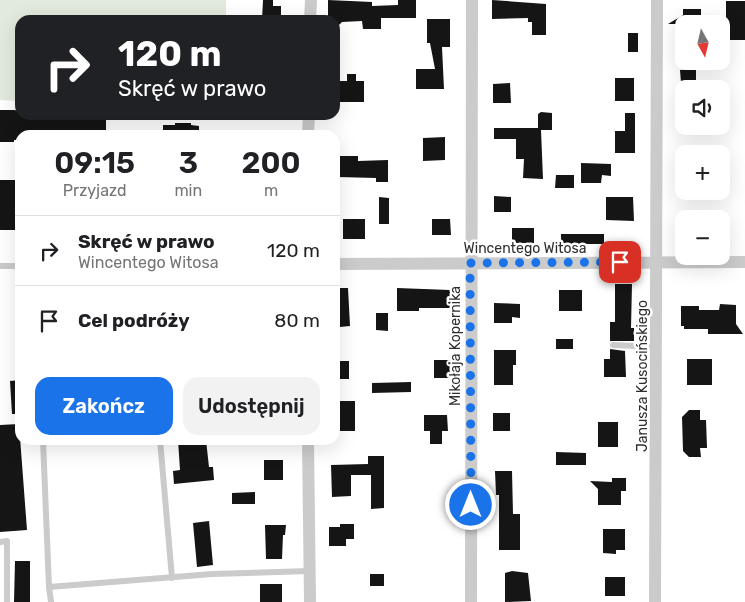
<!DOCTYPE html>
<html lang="pl">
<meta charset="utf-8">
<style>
body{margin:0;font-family:Rubik,sans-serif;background:#f2f2f2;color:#202124;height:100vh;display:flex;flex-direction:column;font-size:19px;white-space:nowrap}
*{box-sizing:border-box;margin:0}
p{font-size:16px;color:#757577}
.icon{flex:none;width:28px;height:28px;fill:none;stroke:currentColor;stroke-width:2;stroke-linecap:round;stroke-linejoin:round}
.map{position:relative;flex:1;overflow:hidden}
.panel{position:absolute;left:15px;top:130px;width:325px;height:315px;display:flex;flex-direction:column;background:#fff;border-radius:15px;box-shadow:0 5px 20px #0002}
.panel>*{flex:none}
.hud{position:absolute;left:15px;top:15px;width:325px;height:105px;border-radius:15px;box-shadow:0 5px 20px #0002;background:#202124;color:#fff;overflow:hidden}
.needle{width:32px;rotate:172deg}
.buttons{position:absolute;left:675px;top:15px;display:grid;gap:10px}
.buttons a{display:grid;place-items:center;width:55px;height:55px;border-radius:10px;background:#fff;box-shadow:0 5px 20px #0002;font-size:25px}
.pin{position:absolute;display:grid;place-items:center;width:42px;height:42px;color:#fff;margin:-21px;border-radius:10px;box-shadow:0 2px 8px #0006}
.me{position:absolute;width:55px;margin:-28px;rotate:0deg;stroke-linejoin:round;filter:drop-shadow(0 0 4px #0008)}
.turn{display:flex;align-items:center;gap:18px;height:105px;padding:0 20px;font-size:22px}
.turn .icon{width:65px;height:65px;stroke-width:2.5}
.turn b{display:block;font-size:35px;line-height:42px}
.eta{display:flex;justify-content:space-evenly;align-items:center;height:85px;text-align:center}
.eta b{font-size:30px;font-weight:600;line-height:35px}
.primary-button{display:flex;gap:10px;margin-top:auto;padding:10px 20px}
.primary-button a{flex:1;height:58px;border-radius:15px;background:#1a73e8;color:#fff;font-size:20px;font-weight:600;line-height:58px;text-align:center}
.primary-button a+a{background:#f2f2f2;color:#202124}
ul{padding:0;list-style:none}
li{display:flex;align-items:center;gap:15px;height:70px;padding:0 20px;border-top:1px solid #e0e0e0}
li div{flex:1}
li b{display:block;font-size:19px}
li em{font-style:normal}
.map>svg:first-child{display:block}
</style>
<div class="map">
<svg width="745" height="602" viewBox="0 0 745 602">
<rect width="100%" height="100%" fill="#fff"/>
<path fill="#e2eadd" d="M 0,0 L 226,0 L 226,20 L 20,20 L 20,101 L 0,100 Z"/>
<path fill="#151515" d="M 263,0 L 273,0 L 273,6 L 281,6 L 281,20 L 262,20 Z
M 328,0 L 372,2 L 372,6 L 398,5 L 398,0 L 416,0 L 416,18 L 381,18 L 381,29 L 363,29 L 362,21 L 342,22 L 339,25 L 335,20 L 328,20 Z
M 492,0 L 546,4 L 546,35 L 532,35 L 532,22 L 528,22 L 528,18 L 492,19 Z
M 726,1 L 745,1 L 745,40 L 726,40 Z
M 683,9 L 701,9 L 701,24 L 668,24 L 683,15 Z
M 427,19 L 450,19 L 450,47 L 442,47 L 444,89 L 416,89 L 416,69 L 435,69 L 430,43 L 427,43 Z
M 628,33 L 638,33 L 638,52 L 628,52 Z
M 696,69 L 696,83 L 681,83 L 680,70 Z
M 347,74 L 356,74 L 356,81 L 364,81 L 364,102 L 338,102 L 338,81 L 347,81 Z
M 615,78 L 634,78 L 634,101 L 615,101 Z
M 510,83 L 511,103 L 493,103 L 493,84 Z
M 0,110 L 14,110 L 20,111 L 20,115 L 106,115 L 106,135 L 20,135 L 20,140 L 14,140 L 14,142 L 0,142 Z
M 541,112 L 552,113 L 552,130 L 541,130 L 543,179 L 523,178 L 524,159 L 516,159 L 516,139 L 494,139 L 494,128 L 538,128 L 538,114 Z
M 625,113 L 635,113 L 635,153 L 615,153 L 615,131 L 625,131 Z
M 175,123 L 191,123 L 191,125 L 199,126 L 199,135 L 163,135 L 163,125 L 175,125 Z
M 445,137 L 445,160 L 423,161 L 423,138 Z
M 339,156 L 358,156 L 358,161 L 388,160 L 388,182 L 376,182 L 376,178 L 338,177 Z
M 581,163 L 611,164 L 611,176 L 602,175 L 601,183 L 581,183 Z
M 556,175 L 574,175 L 574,188 L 555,188 Z
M 0,180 L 16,180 L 16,230 L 0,230 Z
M 494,196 L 511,197 L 511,212 L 494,212 Z
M 379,197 L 389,198 L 389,224 L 379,224 Z
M 606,197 L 633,197 L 634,221 L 606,220 Z
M 343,219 L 365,219 L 365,239 L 343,239 Z
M 432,219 L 450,219 L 451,235 L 432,235 Z
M 512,228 L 534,228 L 534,243 L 512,243 Z
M 561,234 L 604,234 L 604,244 L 561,244 Z
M 615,284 L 632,284 L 631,328 L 634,328 L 634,341 L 610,341 L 610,322 L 615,322 Z
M 335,288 L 348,288 L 350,326 L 340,327 L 340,324 L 335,324 Z
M 397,288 L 450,290 L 450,308 L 419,308 L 419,311 L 397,311 Z
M 559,290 L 582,290 L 582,311 L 559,311 Z
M 494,303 L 520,304 L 520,318 L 512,317 L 512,323 L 494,323 Z
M 720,304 L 736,305 L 736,324 L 743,334 L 708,334 L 708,329 L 684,329 L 684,326 L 681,326 L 681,306 L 699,306 L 699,310 L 719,310 Z
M 376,313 L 388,313 L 388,331 L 376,330 Z
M 556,339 L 573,339 L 573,349 L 556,349 Z
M 610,349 L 625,351 L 626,377 L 604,377 L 604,359 L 610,359 Z
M 494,350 L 516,350 L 516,365 L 513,365 L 513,385 L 494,385 Z
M 687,359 L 712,359 L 712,385 L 687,385 Z
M 434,360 L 450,360 L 450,378 L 434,378 Z
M 335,361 L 349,361 L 349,379 L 335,379 Z
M 20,380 L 20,414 L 12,414 L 10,381 Z
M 411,382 L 411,392 L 372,393 L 372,383 Z
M 335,401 L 355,401 L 355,431 L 335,431 Z
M 689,410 L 700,410 L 700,420 L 706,420 L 707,448 L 700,448 L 701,457 L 689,457 L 683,451 L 682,417 Z
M 493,413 L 510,413 L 510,431 L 493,431 Z
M 424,415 L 447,415 L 448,431 L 442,431 L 442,444 L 430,444 L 430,431 L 424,431 Z
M 598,422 L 618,422 L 618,447 L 598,447 Z
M 19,424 L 27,530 L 0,532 L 0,425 Z
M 178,440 L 206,440 L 209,467 L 213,467 L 214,480 L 174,484 L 173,471 L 180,470 Z
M 556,452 L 586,453 L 586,465 L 556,465 Z
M 368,456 L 384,456 L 384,508 L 371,509 L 371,475 L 351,475 L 351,496 L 332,497 L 331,465 L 368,464 Z
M 264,460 L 283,460 L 283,480 L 264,480 Z
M 495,471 L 512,471 L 513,514 L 520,514 L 520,550 L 499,550 L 499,495 L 496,495 Z
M 612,478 L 626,478 L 626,491 L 621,491 L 621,505 L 598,505 L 598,489 L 590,481 L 612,482 Z
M 255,492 L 255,504 L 232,504 L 232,493 Z
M 209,521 L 213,565 L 197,567 L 193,523 Z
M 340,524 L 354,524 L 354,539 L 346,539 L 346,546 L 329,546 L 329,527 L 340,527 Z
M 265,525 L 286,525 L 285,535 L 283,535 L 282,559 L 266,559 Z
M 603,529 L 625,529 L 625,550 L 616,550 L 616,554 L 603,553 Z
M 15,561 L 30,561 L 30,602 L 14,602 Z
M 512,571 L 528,573 L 531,601 L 505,602 L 505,573 Z
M 370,574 L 384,574 L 384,586 L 370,586 Z
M 605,577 L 625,577 L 625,596 L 605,596 Z
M 260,584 L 282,584 L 282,602 L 260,602 Z"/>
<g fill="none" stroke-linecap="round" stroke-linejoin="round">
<path stroke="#cbcbcb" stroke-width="6" d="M 0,266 L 20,266
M 613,345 L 657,347
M 43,440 L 49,587 L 212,574 L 310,571
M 160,440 L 172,578
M 0,542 L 7,541 L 7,602
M 49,587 L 51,602"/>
<path stroke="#cbcbcb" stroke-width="12" d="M 310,20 L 311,0
M 308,135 L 309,115
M 335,264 L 745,262
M 308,440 L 310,602
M 471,602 L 472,0
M 655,602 L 657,0"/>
</g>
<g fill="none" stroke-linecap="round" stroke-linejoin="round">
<path stroke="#1a73e8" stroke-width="9" stroke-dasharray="0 16.2" d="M 471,505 L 470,263 L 620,262"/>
</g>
<g text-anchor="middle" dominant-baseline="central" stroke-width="5" stroke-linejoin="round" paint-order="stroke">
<g font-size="14" fill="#2e2e2e" stroke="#fff">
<text x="525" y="248">Wincentego Witosa</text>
<text transform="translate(455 346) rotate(-90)">Mikołaja Kopernika</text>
<text transform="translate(642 376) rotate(-90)">Janusza Kusocińskiego</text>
</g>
</g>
</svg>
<div class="buttons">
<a><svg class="needle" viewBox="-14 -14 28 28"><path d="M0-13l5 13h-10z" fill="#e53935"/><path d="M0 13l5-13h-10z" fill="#757577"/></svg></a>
<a><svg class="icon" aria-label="sound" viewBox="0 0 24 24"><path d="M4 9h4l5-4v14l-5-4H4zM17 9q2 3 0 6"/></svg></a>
<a>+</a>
<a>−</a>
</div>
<div class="pin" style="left:620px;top:262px;background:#d93025"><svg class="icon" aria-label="arrive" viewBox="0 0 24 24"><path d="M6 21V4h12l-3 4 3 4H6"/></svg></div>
<svg class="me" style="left:471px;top:505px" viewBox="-20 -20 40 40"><circle r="17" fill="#1a73e8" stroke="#fff" stroke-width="3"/><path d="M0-11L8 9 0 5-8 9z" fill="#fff"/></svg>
<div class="hud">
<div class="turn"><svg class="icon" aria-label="right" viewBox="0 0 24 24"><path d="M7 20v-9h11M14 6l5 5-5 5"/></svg><div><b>120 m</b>Skręć w prawo</div></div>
</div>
<section class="panel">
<div class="eta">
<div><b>09:15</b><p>Przyjazd</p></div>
<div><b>3</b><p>min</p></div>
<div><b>200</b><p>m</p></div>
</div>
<ul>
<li><svg class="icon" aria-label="right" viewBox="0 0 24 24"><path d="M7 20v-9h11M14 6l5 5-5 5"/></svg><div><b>Skręć w prawo</b><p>Wincentego Witosa</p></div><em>120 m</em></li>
<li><svg class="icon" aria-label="arrive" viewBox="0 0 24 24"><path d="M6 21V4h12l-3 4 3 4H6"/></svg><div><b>Cel podróży</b></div><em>80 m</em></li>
</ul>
<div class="primary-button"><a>Zakończ</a><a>Udostępnij</a></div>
</section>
</div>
